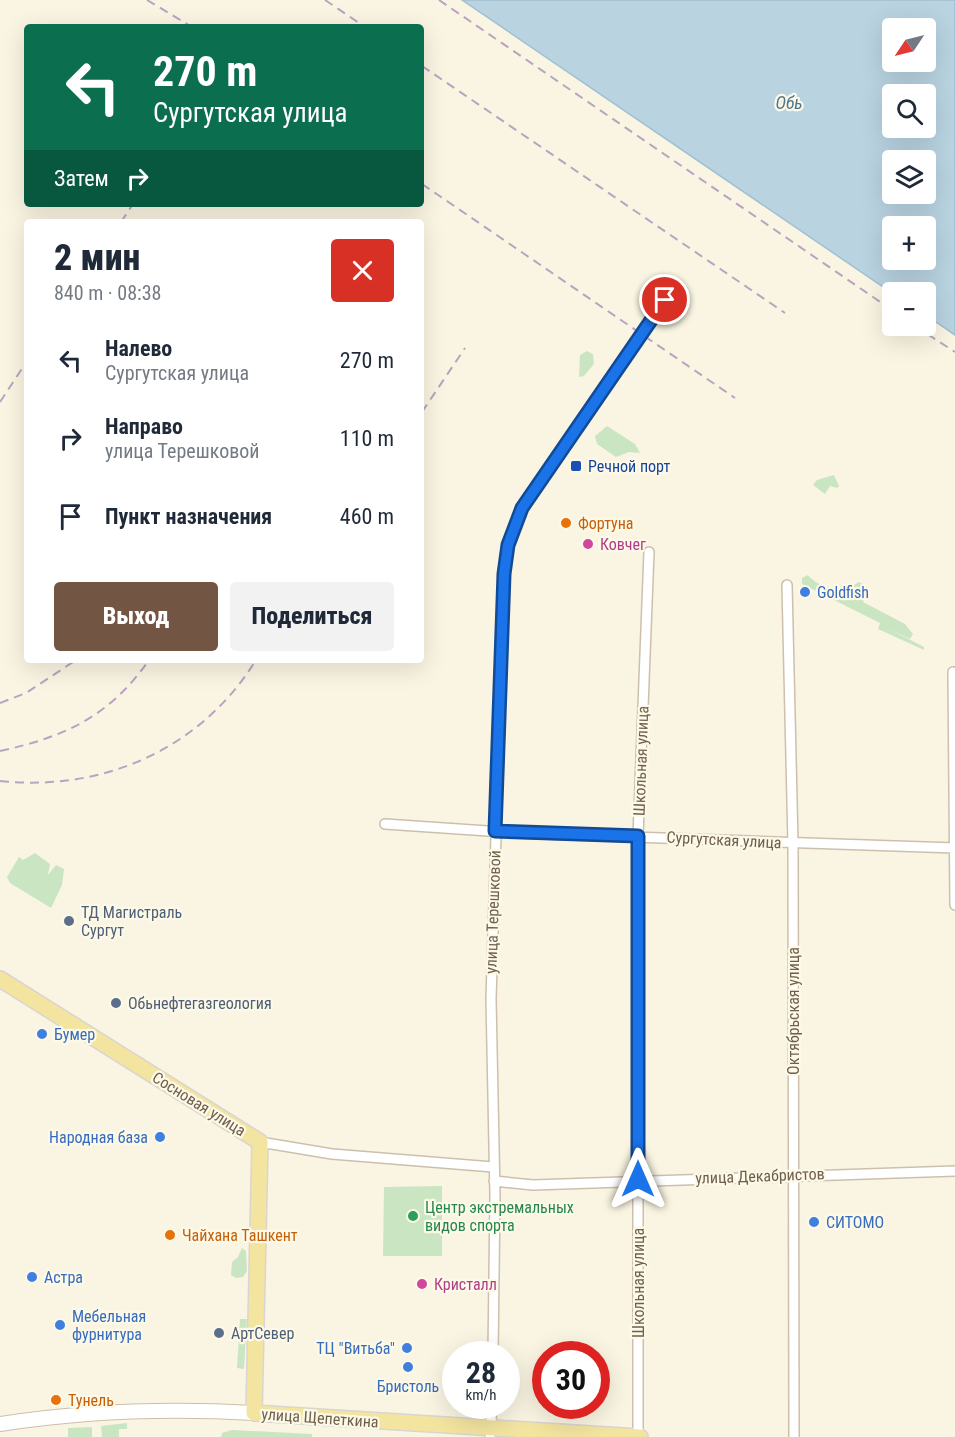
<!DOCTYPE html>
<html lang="ru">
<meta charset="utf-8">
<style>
body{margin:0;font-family:"Roboto Condensed",sans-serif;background:#f2f2f3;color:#1f2937;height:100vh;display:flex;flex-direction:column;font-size:22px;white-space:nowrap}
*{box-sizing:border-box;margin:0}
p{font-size:20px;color:#747a83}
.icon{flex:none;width:33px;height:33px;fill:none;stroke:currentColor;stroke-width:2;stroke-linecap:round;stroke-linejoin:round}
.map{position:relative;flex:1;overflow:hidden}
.panel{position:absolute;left:24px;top:219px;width:400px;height:444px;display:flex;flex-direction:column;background:#fff;border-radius:6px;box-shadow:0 6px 24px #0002}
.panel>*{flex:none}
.hud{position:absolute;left:24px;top:24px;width:400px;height:183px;border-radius:6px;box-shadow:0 6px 24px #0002;background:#0b6e4f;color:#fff;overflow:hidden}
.needle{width:39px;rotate:235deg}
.tools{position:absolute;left:882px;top:18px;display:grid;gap:12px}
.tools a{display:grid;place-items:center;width:54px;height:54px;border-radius:6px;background:#fff;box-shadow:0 6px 24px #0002;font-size:30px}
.speed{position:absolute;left:442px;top:1341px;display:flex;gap:12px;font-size:30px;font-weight:700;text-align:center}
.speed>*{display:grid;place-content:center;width:78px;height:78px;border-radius:50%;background:#fff;box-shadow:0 6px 24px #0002;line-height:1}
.speed small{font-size:15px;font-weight:400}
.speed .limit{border:9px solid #d22;background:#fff;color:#111}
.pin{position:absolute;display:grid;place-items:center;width:51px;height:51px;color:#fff;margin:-26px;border:3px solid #fff;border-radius:50%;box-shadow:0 2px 6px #0007}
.me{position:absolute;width:66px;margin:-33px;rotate:0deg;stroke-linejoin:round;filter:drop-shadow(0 0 4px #0008)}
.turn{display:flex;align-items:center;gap:21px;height:126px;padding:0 30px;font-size:27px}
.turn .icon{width:78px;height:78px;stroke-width:2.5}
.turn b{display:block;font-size:42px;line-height:51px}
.then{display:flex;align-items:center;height:57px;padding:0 30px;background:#0003;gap:12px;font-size:22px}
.round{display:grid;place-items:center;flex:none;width:63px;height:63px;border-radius:6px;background:#f2f2f3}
.overview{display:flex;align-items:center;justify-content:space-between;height:102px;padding:0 30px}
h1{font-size:36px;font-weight:800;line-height:45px}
.button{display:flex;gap:12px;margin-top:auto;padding:12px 30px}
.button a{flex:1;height:69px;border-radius:6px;background:#735543;color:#fff;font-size:24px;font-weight:800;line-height:69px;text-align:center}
.button a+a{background:#f2f2f3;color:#1f2937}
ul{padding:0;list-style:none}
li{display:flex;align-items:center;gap:18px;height:78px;padding:0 30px}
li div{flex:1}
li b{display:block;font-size:22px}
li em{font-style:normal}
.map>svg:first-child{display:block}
</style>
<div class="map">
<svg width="955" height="1437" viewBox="0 0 955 1437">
<rect width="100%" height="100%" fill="#faf5e2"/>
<path fill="#cae5c2" d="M 587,351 L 593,354 L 594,364 L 584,376 L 579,377 L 580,355 Z
M 607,426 L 635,444 L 640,453 L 629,452 L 616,457 L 597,444 L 595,436 Z
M 834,475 L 839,486 L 837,488 L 830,486 L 825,494 L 813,485 L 817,480 Z
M 808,575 C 821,590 843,593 859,582 L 869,588 L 863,602 L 905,624 L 913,634 L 910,639 L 887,628 L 924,647 L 924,650 L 878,629 L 880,623 L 802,584 L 802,578 Z
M 35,853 L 50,864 L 48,875 L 56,865 L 64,869 L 62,885 L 51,908 L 10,883 L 7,877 L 19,857 L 23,860 Z
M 442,1186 L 442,1256 L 383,1256 L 384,1187 Z
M 242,1248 L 246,1251 L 247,1271 L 243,1277 L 236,1278 L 231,1275 L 232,1262 L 238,1257 Z
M 240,1319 L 247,1319 L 244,1369 L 237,1368 Z
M 127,1423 L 127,1429 L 119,1429 L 119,1437 L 102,1437 L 101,1426 Z
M 92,1427 L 92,1437 L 68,1437 L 68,1428 Z
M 232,1430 L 312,1434 L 312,1437 L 221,1437 L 222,1433 Z"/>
<path fill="#b9d3e1" stroke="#a0c0d2" stroke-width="1.5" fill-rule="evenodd" d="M 462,0 L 955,0 L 955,335 L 926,315 L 926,292 L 892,293 ZM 892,28 L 926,28 L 926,62 L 892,62 ZM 892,94 L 926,94 L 926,128 L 892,128 ZM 926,160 L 926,194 L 892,194 L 892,160 ZM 892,226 L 926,226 L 926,260 L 892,260 Z"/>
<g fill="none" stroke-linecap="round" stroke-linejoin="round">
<defs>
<path id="minor" d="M 787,585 L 793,844 L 794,1437
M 953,672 L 955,905
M 385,824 L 516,833 L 955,848
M 260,1142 L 332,1154 L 493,1167
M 494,1181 L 533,1185 L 955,1171
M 493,1354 L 495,1195 L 491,999 L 504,574 L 508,545 L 522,508 L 665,300
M 490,1437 L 492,1406
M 638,1437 L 638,836 L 649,552"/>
<path id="secondary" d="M 0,1424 C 84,1411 169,1408 254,1413"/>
<path id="primary" d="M 0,979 L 260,1142 L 254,1413 L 640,1437"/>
</defs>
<use href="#minor" stroke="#ccc0ad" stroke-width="12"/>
<use href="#secondary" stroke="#ccbfa9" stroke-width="16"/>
<use href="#primary" stroke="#dad5d0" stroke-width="18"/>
<use href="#minor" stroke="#fff" stroke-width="9"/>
<use href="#secondary" stroke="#fff" stroke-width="14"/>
<use href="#primary" stroke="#f3e4a0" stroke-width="15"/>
<path stroke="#b9a3c1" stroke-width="2" stroke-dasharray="9 6" stroke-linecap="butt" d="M 147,0 L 192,27
M 325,0 L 365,27
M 439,0 L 892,310
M 422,66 L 785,313
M 422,184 L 735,398
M 121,222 L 133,204
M 915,326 L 955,352
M 0,402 L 27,361
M 422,412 L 465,348
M 0,703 L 26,693 L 76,660
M 0,751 C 65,737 110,716 149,660
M 0,781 C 103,792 201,749 256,660"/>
</g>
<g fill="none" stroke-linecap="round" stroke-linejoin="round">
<defs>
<path id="route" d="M 638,1179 L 638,836 L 495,831 L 504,574 L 508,545 L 522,508 L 665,300"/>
</defs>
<use href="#route" stroke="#114b97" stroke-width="15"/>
<use href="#route" stroke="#1a73e8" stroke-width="10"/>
</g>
<rect fill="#1a4fb4" stroke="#fdf9e8" stroke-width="2" x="570" y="460" width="12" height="12" rx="3"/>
<g fill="#e8710a" stroke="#fdf9e8" stroke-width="2">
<circle cx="566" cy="523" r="6"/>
<circle cx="170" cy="1235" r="6"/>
<circle cx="56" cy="1400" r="6"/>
</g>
<g fill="#d1479c" stroke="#fdf9e8" stroke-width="2">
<circle cx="588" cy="544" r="6"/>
<circle cx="422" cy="1284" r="6"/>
</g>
<g fill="#3f7fe0" stroke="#fdf9e8" stroke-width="2">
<circle cx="805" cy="592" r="6"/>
<circle cx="42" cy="1034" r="6"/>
<circle cx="160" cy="1137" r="6"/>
<circle cx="814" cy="1222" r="6"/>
<circle cx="32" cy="1277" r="6"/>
<circle cx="60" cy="1325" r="6"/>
<circle cx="407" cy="1348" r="6"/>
<circle cx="408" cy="1367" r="6"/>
</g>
<g fill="#5c6f8a" stroke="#fdf9e8" stroke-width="2">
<circle cx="69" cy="921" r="6"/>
<circle cx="116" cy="1003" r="6"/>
<circle cx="219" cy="1333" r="6"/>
</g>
<circle fill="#2e9e5b" stroke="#fdf9e8" stroke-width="2" cx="413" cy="1216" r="6"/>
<g text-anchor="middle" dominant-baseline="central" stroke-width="4.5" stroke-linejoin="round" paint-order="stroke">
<g font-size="16" fill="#164399" stroke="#fdf9e8" text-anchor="start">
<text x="588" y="466">Речной порт</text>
</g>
<g font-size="16" fill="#c56008" stroke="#fdf9e8" text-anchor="start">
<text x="578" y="523">Фортуна</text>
<text x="182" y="1235">Чайхана Ташкент</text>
<text x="68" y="1400">Тунель</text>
</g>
<g font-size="16" fill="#b23c85" stroke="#fdf9e8" text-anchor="start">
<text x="600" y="544">Ковчег</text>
<text x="434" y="1284">Кристалл</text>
</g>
<g font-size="16" fill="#366cbe" stroke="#fdf9e8" text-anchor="start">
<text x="817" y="592">Goldfish</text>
<text x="54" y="1034">Бумер</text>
<text x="148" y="1137" text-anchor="end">Народная база</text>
<text x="826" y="1222">СИТОМО</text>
<text x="44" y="1277">Астра</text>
<text x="72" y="1316">Мебельная<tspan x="72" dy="18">фурнитура</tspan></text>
<text x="395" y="1348" text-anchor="end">ТЦ "Витьба"</text>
<text x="408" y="1386" text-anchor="middle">Бристоль</text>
</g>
<g font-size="16" fill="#6f5f4b" stroke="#fdf9e8">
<text transform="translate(641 761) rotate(-88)">Школьная улица</text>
<text transform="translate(724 840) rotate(3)">Сургутская улица</text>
<text transform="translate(493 912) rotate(-88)">улица Терешковой</text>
<text transform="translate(793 1011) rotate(-90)">Октябрьская улица</text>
<text transform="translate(199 1104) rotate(32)">Сосновая улица</text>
<text transform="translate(760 1176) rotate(-2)">улица Декабристов</text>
<text transform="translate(638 1283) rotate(-90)">Школьная улица</text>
<text transform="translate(320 1418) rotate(4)">улица Щепеткина</text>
</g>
<g font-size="16" fill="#4e5e75" stroke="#fdf9e8" text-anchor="start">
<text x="81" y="912">ТД Магистраль<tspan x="81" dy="18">Сургут</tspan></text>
<text x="128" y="1003">Обьнефтегазгеология</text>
<text x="231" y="1333">АртСевер</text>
</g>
<g font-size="16" fill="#27864d" stroke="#fdf9e8" text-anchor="start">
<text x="425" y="1207">Центр экстремальных<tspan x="425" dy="18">видов спорта</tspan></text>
</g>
<g font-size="18" font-style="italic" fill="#4e778d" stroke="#fdf9e8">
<text x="789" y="102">Обь</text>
</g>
</g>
</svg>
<div class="tools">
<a><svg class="needle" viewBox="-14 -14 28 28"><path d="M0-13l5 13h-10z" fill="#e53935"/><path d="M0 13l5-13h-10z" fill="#747a83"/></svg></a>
<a><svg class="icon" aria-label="search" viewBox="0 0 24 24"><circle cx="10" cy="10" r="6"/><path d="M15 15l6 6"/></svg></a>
<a><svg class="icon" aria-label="layers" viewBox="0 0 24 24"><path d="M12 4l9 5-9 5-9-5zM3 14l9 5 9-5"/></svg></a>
<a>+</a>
<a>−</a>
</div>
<div class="speed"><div>28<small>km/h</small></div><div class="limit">30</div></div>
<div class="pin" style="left:665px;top:300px;background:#d93025"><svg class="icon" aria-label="arrive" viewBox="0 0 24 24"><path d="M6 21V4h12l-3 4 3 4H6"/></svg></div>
<svg class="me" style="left:638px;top:1179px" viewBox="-20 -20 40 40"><path d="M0-17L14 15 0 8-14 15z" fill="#1a73e8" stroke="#fff" stroke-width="4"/></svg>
<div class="hud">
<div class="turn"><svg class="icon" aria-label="left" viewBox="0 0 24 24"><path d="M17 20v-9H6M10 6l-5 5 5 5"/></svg><div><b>270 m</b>Сургутская улица</div></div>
<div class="then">Затем<svg class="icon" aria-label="right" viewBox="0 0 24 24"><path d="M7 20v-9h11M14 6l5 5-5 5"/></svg></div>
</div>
<section class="panel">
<div class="overview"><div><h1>2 мин</h1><p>840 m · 08:38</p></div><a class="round" style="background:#d93025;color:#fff"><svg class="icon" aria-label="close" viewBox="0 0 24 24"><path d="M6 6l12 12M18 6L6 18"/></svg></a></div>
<ul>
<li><svg class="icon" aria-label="left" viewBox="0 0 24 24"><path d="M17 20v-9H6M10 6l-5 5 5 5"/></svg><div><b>Налево</b><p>Сургутская улица</p></div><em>270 m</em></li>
<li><svg class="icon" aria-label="right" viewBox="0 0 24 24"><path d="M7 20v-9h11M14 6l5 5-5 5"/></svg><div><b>Направо</b><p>улица Терешковой</p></div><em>110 m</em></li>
<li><svg class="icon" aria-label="arrive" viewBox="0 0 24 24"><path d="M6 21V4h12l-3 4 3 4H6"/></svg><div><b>Пункт назначения</b></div><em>460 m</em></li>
</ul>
<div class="button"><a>Выход</a><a>Поделиться</a></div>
</section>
</div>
